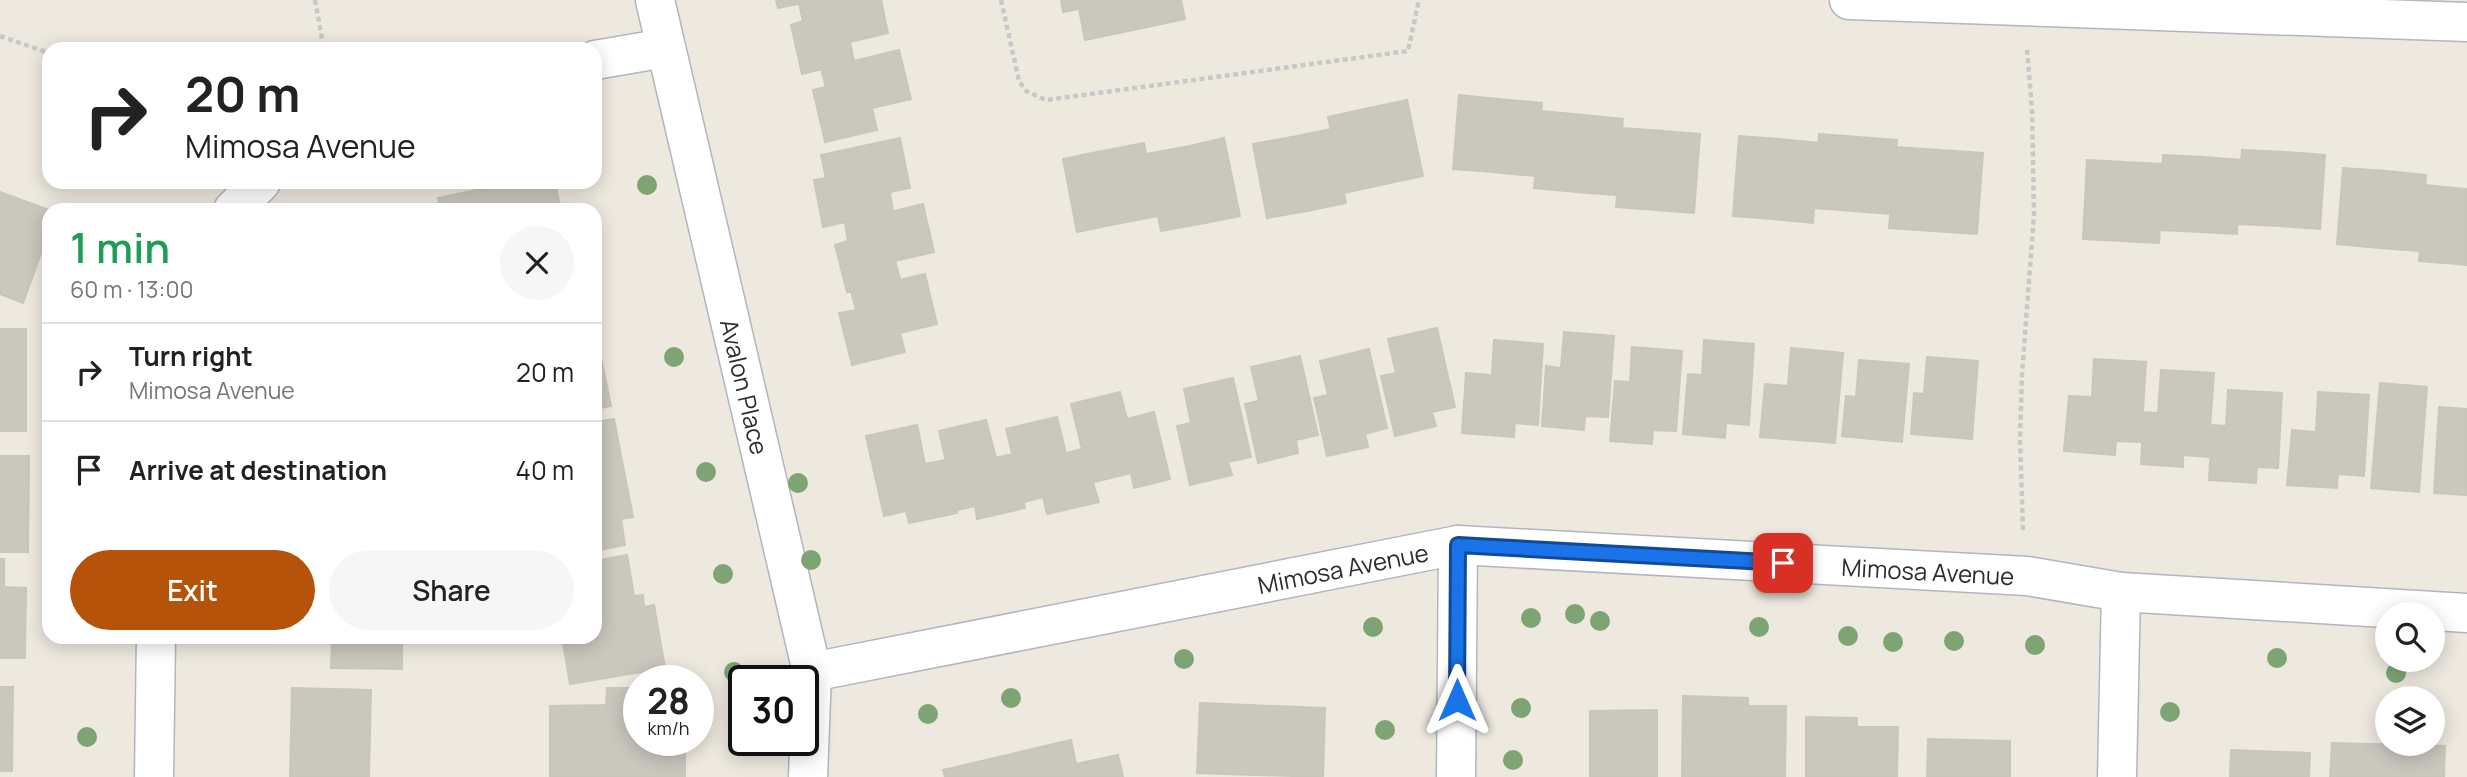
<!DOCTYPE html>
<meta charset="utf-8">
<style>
body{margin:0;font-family:Manrope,sans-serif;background:#f6f6f6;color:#222;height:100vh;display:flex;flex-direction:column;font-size:26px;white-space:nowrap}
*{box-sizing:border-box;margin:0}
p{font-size:23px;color:#767676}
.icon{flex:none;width:38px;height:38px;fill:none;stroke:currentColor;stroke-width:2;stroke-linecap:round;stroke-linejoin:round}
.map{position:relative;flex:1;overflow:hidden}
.details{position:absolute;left:42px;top:203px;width:560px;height:441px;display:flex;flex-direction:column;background:#fff;border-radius:21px;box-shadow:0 4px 18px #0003}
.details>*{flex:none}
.hud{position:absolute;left:42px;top:42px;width:560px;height:147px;border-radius:21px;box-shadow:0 4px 18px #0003;background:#fff;color:#222;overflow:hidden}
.fabs{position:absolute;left:2375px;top:602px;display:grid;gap:14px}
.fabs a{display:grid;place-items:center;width:70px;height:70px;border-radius:50%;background:#fff;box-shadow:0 4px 18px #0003;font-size:35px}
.speed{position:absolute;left:623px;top:665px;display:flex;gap:14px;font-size:35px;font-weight:700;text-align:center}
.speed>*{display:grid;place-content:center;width:91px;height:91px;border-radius:50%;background:#fff;box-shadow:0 4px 18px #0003;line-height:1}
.speed small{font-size:18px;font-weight:400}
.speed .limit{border:4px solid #111;border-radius:10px;background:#fff;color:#111}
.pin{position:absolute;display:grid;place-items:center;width:60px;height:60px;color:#fff;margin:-30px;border-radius:14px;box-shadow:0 4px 10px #0006}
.me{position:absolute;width:77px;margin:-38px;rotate:0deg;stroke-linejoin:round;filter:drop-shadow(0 0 5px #0008)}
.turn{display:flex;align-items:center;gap:24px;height:147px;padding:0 28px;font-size:32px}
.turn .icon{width:91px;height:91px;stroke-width:2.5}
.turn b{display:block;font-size:49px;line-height:60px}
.round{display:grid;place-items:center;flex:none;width:74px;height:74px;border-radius:37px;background:#f6f6f6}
.overview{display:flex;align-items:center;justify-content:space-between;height:119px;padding:0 28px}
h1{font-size:42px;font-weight:600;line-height:52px;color:#1e9e55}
.action{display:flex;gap:14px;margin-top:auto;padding:14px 28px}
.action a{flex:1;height:80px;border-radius:42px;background:#b45309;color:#fff;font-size:28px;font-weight:600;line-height:80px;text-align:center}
.action a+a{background:#f6f6f6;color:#222}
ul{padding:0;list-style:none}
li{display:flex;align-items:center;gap:21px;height:98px;padding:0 28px;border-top:2px solid #e0e0e0}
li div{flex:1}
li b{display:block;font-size:26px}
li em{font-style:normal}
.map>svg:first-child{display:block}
</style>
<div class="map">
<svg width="2467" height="777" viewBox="0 0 2467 777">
<rect width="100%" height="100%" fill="#eee9df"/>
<path fill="#cac7be" stroke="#cac6b9" stroke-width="2" d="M 776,0 L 817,0 L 778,8 Z
M 817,0 L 881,0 L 888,33 L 850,42 L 854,61 L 802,74 L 791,25 L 803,21 L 799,4 Z
M 1061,0 L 1126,0 L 1133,30 L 1085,40 L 1079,9 L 1063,12 Z
M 1126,0 L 1181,0 L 1185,19 L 1133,30 Z
M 899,50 L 911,99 L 872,108 L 877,130 L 825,142 L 813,90 L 826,87 L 821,69 Z
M 1459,95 L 1498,99 L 1493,172 L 1453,169 Z
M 1498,99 L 1542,103 L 1535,176 L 1493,172 Z
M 1407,100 L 1423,176 L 1385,184 L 1369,108 Z
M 1369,108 L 1385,184 L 1344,193 L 1328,117 Z
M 1541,111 L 1583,115 L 1576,192 L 1534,188 Z
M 1583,115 L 1623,119 L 1616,195 L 1576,192 Z
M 1623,128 L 1663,131 L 1656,210 L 1616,207 Z
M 1331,129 L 1346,203 L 1307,211 L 1292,137 Z
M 1663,131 L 1700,134 L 1694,213 L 1656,210 Z
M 1819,134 L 1858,137 L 1853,211 L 1814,208 Z
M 1739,136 L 1779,139 L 1772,219 L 1733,216 Z
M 1292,137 L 1307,211 L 1267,218 L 1253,144 Z
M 1858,137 L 1897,140 L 1891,214 L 1853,211 Z
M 900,138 L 910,188 L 890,192 L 893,211 L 823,227 L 814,180 L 826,178 L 821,155 Z
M 1224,138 L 1240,216 L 1200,224 L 1185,147 Z
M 1779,139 L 1819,143 L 1813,223 L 1772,219 Z
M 1144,143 L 1158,216 L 1116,224 L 1102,151 Z
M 1185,147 L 1200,224 L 1161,231 L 1146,154 Z
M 1896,147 L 1939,150 L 1933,231 L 1889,228 Z
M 1939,150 L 1983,153 L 1977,234 L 1933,231 Z
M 2242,150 L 2285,152 L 2280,226 L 2237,224 Z
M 1102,151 L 1116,224 L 1077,232 L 1063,159 Z
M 2285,152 L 2325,155 L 2320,229 L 2280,226 Z
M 2163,155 L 2203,157 L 2200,232 L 2161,230 Z
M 2203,157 L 2242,160 L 2237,234 L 2200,232 Z
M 2087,160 L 2125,162 L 2121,241 L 2083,239 Z
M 2125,162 L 2163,164 L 2159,243 L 2121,241 Z
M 2343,168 L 2386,171 L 2379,248 L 2337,244 Z
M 2386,171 L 2426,175 L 2420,251 L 2379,248 Z
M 514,182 L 555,182 L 561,210 L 440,210 L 438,198 Z
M 2425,185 L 2464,189 L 2457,264 L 2419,261 Z
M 2464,189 L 2467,189 L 2467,265 L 2457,264 Z
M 0,192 L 49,210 L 49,231 L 23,303 L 0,294 Z
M 923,204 L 934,252 L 895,261 L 900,279 L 847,292 L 835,245 L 848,241 L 845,223 Z
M 925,274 L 937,324 L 900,333 L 905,352 L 852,365 L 839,313 L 856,310 L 851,291 Z
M 1437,328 L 1455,407 L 1432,412 L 1436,426 L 1395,436 L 1381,376 L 1396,373 L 1388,339 Z
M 0,329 L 26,329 L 26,431 L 0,431 Z
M 595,329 L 611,406 L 595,409 Z
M 1564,332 L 1614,336 L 1608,417 L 1585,416 L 1584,430 L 1542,426 L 1546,366 L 1561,368 Z
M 1494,340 L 1543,344 L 1538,425 L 1515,423 L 1514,437 L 1462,433 L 1466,373 L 1492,375 Z
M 1704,340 L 1754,344 L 1749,425 L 1726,423 L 1725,438 L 1683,434 L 1688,374 L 1702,375 Z
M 1632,347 L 1682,351 L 1676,431 L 1653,430 L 1652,444 L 1610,441 L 1615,381 L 1630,382 Z
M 1791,348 L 1843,353 L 1835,443 L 1760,437 L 1765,384 L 1788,386 Z
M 1369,349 L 1387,428 L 1365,434 L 1368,447 L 1327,456 L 1314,398 L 1328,395 L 1320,361 Z
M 1300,356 L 1318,435 L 1296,440 L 1298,453 L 1258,463 L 1245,404 L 1259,401 L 1251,367 Z
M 1927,357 L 1978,361 L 1972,439 L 1911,434 L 1914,393 L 1924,394 Z
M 2094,359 L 2146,362 L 2141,442 L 2116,441 L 2115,455 L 2064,451 L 2069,396 L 2092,397 Z
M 1859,360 L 1909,364 L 1902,442 L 1842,436 L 1846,396 L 1856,397 Z
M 2161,370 L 2214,373 L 2208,457 L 2183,455 L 2183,467 L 2141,464 L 2144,412 L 2158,413 Z
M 1233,378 L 1251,457 L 1228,462 L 1232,475 L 1190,485 L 1177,426 L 1191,423 L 1184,389 Z
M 2380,383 L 2427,387 L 2419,492 L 2371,488 Z
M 2228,390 L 2282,393 L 2278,468 L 2257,467 L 2256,483 L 2209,480 L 2212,425 L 2226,426 Z
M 1120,392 L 1127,419 L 1154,412 L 1170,479 L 1134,488 L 1131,473 L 1094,482 L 1082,449 L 1071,404 Z
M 2318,392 L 2369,395 L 2364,476 L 2338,474 L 2337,488 L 2287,485 L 2292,430 L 2316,432 Z
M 2439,407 L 2467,409 L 2467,495 L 2434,493 Z
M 1057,417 L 1066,453 L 1082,449 L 1099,502 L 1047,514 L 1043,497 L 1024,502 L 1006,429 Z
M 614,419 L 633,517 L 621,519 L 625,545 L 595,551 L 595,422 Z
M 986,420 L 996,458 L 1012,454 L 1025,508 L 977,519 L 975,506 L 957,510 L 939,431 Z
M 917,425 L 925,464 L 946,460 L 957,510 L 957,513 L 909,523 L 906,511 L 884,516 L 866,436 Z
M 0,456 L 29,456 L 28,552 L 0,552 Z
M 627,555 L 634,596 L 643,595 L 644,607 L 654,605 L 665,668 L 570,684 L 562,637 L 595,637 L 595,561 Z
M 0,559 L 4,559 L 4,587 L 26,588 L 25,658 L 0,658 Z
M 332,637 L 402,637 L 402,669 L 331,668 Z
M 0,687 L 13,687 L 12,771 L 0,771 Z
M 292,688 L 371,690 L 369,777 L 290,777 Z
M 607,688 L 639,688 L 639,740 L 674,740 L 675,751 L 685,750 L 685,777 L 550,777 L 550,706 L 606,705 Z
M 1683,696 L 1748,698 L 1748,706 L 1786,706 L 1785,777 L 1682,777 Z
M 1200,703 L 1325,708 L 1323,777 L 1197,773 Z
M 1657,710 L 1657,777 L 1590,777 L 1590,711 Z
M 1806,717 L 1857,718 L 1857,727 L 1898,727 L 1897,777 L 1806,777 Z
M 1928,739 L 2010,741 L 2010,777 L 1927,777 Z
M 1071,740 L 1076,764 L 1118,755 L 1123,777 L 945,777 L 943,770 Z
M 2332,743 L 2445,746 L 2444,777 L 2330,777 Z
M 2231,750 L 2310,753 L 2309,777 L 2230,777 Z"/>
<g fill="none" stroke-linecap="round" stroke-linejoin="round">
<defs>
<g id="street">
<path id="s1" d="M 655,0 L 812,672 L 808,777"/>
<path d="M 1849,0 L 2467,22"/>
<path d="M 595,60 L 665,48"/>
<path d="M 233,210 L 261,182"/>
<path id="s2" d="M 812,672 L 1458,545 L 2027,576 L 2121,592 L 2467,613"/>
<path d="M 154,777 L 156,637"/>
<path d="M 1456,777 L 1458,545"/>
<path d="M 2117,777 L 2121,592"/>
</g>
</defs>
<use href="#street" stroke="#b3b4c0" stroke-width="41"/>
<path stroke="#c8c8c8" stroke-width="4.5" stroke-dasharray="5 3.5" stroke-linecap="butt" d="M 315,0 L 324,49
M 1001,0 L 1019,81 L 1026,91 L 1046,100 L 1408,51 L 1419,0
M 0,36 L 49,53
M 2023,530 L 2020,440 L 2022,374 L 2034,215 L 2032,109 L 2027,50"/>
<use href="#street" stroke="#fff" stroke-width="38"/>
</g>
<g fill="#7ea474">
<circle cx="647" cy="185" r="10"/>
<circle cx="674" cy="357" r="10"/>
<circle cx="706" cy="472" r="10"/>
<circle cx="798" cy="483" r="10"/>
<circle cx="811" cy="560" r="10"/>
<circle cx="723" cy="574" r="10"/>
<circle cx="1575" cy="614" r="10"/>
<circle cx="1531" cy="618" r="10"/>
<circle cx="1600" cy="621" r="10"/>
<circle cx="1373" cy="627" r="10"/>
<circle cx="1759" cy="627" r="10"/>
<circle cx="1848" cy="636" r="10"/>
<circle cx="1954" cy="641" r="10"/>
<circle cx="1893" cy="642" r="10"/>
<circle cx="2035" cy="645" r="10"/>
<circle cx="2277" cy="658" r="10"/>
<circle cx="1184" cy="659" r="10"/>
<circle cx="734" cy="672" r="10"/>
<circle cx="2396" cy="673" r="10"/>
<circle cx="1011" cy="698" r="10"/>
<circle cx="1521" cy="708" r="10"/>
<circle cx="2170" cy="712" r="10"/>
<circle cx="928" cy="714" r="10"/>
<circle cx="1385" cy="730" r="10"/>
<circle cx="87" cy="737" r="10"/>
<circle cx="1513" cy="760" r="10"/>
</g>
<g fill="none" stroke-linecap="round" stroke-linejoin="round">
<defs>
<path id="route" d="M 1457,700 L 1458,545 L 1783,563"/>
</defs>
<use href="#route" stroke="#114b97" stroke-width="18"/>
<use href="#route" stroke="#1a73e8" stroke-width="12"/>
</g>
<g text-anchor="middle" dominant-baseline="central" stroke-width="5" stroke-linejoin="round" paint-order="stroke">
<g font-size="24" fill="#2d2d2d" stroke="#fff">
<text stroke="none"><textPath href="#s1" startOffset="397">Avalon Place</textPath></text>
<text stroke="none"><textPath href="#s2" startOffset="541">Mimosa Avenue</textPath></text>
<text stroke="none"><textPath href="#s2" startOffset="1129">Mimosa Avenue</textPath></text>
</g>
</g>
</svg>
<div class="fabs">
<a><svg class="icon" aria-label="search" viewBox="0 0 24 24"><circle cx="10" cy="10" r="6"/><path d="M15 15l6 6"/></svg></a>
<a><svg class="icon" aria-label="layers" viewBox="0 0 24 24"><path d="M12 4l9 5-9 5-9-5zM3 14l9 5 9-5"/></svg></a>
</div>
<div class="speed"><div>28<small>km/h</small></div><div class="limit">30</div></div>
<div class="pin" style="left:1783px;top:563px;background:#d93025"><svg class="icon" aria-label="arrive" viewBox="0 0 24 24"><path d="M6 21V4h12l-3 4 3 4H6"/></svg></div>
<svg class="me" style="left:1457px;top:700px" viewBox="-20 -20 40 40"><path d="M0-17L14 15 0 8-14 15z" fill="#1a73e8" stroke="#fff" stroke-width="4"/></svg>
<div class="hud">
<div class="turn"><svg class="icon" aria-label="right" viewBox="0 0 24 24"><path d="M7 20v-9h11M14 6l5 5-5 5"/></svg><div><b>20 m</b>Mimosa Avenue</div></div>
</div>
<section class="details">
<div class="overview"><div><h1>1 min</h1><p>60 m · 13:00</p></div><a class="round"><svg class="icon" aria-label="close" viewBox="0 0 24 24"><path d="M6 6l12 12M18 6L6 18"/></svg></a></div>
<ul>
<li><svg class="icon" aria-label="right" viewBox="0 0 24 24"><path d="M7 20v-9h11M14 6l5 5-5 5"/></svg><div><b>Turn right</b><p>Mimosa Avenue</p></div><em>20 m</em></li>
<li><svg class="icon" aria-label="arrive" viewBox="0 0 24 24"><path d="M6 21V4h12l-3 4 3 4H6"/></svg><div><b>Arrive at destination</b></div><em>40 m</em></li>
</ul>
<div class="action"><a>Exit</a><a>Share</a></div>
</section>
</div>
